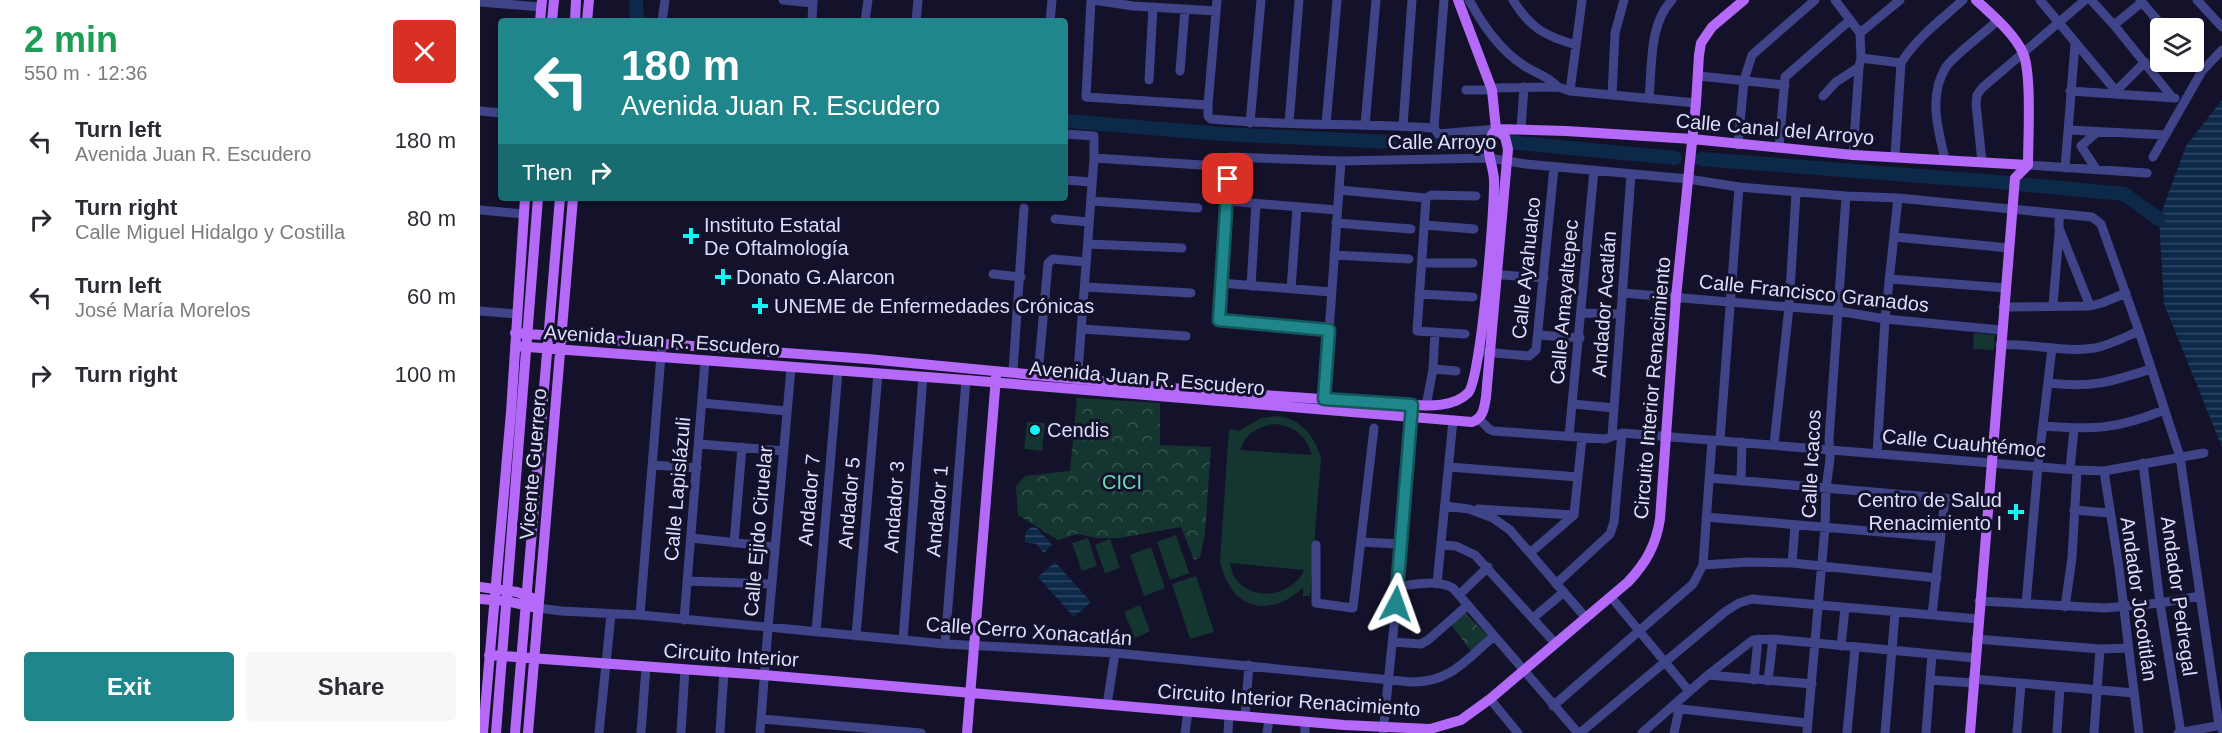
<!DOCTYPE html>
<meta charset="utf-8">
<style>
body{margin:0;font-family:Arial,sans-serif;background:#f7f7f7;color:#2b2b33;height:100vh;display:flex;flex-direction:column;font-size:22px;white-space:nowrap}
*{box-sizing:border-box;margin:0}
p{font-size:20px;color:#7c7c81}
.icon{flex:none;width:33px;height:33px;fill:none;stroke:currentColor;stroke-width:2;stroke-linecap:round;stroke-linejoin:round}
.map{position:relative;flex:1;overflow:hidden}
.drawer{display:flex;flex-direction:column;background:#fff;width:480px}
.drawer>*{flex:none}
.banner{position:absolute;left:18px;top:18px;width:570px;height:183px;border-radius:6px;box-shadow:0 2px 4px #0004;background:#1f868b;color:#fff;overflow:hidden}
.fabs{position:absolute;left:1670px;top:18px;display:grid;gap:12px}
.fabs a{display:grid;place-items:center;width:54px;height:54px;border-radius:6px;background:#fff;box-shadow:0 2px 4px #0004;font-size:30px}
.pin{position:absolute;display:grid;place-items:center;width:51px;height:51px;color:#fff;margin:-26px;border-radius:12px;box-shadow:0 3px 9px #0006}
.me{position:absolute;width:66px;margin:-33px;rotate:4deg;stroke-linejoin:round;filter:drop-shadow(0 0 4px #0008)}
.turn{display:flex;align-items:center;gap:21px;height:126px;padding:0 24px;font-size:27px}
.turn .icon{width:78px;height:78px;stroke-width:2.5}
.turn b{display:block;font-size:42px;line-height:51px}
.then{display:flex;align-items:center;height:57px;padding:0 24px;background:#0003;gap:12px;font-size:22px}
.round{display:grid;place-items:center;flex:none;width:63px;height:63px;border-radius:6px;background:#f7f7f7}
.overview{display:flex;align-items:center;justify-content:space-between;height:102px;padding:0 24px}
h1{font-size:36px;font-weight:700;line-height:45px;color:#1e9e55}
.button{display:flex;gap:12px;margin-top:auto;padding:12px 24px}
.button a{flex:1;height:69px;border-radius:6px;background:#1f868b;color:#fff;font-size:24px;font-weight:700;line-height:69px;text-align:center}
.button a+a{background:#f7f7f7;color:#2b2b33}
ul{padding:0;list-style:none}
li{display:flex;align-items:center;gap:18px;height:78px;padding:0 24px}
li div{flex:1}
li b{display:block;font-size:22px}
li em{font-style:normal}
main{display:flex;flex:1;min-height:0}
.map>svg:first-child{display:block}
</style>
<main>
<section class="drawer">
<div class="overview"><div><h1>2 min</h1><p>550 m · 12:36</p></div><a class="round" style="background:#d93025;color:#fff"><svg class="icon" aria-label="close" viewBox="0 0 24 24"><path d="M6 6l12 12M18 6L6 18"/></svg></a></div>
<ul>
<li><svg class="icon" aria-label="left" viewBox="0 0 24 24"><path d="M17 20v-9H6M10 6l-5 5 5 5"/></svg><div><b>Turn left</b><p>Avenida Juan R. Escudero</p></div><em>180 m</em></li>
<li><svg class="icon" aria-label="right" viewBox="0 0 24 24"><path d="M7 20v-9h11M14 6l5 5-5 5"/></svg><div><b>Turn right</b><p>Calle Miguel Hidalgo y Costilla</p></div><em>80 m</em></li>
<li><svg class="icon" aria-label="left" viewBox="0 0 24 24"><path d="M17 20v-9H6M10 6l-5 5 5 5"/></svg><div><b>Turn left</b><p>José María Morelos</p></div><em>60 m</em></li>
<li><svg class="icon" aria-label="right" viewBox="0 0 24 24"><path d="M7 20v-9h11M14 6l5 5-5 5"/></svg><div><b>Turn right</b></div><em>100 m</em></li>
</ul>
<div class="button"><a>Exit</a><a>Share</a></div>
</section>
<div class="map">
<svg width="1742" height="733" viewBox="0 0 1742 733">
<defs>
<pattern id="park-crowns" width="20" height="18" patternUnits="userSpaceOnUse" patternTransform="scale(1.5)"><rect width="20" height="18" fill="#153530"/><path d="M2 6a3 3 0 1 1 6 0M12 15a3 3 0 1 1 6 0" fill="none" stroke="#37524f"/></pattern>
<pattern id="water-rules" width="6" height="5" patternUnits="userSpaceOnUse" patternTransform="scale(1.5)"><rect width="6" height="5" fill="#0d2949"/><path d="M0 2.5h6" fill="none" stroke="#304864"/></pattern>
</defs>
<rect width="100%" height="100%" fill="#14122b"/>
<path fill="#153530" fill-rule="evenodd" d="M 1494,333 L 1515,335 L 1514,350 L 1493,349 Z
M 797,416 C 821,419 834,435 841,458 L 830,596 L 823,596 L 823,588 C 787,620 750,608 740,561 L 749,429 L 759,431 L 781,418 ZM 795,424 C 815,426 826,436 832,455 L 760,450 C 766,433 778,426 795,424 ZM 750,563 L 824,570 C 809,603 755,602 750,563 Z
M 547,422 L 565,423 L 562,451 L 544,449 Z
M 696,535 L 709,573 L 690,580 L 677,542 Z
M 608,538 L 617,566 L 602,571 L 592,543 Z
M 630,539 L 640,568 L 625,573 L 615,545 Z
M 671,547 L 685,588 L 664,596 L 650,555 Z
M 716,576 L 734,632 L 710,639 L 692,584 Z
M 660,605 L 670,631 L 655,638 L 644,612 Z"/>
<path fill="url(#park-crowns)" d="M 597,398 L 680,403 L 680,445 L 731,447 L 725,533 L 720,558 L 714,560 L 701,527 L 640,538 L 617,538 L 597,534 L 578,540 L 538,515 L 536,486 L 545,476 L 590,471 Z
M 985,613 L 1009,637 L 992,652 L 971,625 Z"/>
<path fill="url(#water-rules)" d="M 1742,100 L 1742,447 L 1684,304 L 1679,219 L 1706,146 Z
M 552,527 L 557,528 L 572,545 L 564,553 L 556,544 L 545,542 L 545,532 Z
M 575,562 L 611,602 L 594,617 L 558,577 Z"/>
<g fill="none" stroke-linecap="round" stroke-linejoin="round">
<path stroke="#0d2949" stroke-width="14" d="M 156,0 L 157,21
M 585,121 L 741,134 L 955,144 L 1000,143
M 1029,142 L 1195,158
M 1221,159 L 1518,182 L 1644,194 L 1679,219"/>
<path stroke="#3f4488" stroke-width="9" d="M 303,0 L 333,3
M 611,0 L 606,97 L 728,105
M 613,0 L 653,6 L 736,11
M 737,0 L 728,105 L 728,116 L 731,119 C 805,126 879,123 954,128 L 958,134 L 1016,129
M 989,0 C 1003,25 1019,49 1043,65 C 1057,75 1064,73 1078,87
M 1033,0 C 1050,28 1065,36 1096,45
M 1355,0 L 1380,33
M 1560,0 L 1636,91
M 1611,0 L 1634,25 L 1692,97
M 1660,0 L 1684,28
M 1717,0 L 1742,27
M 0,2 L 61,7
M 182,21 L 185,0
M 332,21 L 333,0
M 385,21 L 388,0
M 436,21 L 438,0
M 570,21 L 572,0
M 1634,25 L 1662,2
M 1380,33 L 1420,0
M 1381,58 L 1421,63
M 1712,62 L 1722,71
M 700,71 L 705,9
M 1219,76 L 1305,85
M 669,80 L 673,7
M 1011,88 L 1078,87 L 1090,91 L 1216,103
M 986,90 L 1012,90
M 1090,91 L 1102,0
M 1590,91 L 1695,98
M 1635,94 L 1636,91 L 1665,62
M 1132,95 L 1135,33 L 1144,0
M 1343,96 L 1356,82 L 1379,67
M 1169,99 C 1172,67 1169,23 1192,0
M 0,111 L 21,113
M 770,123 L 781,0
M 809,123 L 819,0
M 846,124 L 857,0
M 885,125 L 896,0
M 923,126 L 932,0
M 954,128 L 964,0
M 1041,129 L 1044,87
M 1589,130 L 1685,135
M 585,134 L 614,136 L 614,158 L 597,385
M 1258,145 L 1264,80 L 1272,55 L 1335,0
M 1299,148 L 1305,77 L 1370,20
M 1373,155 L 1379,67 L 1381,58 L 1380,33
M 1415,156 L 1421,63 C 1436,38 1462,19 1483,0
M 1673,157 L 1722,71 L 1742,50
M 614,158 L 722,165
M 1465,159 C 1458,130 1448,95 1466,67 C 1474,55 1506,32 1518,20
M 1502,162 L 1496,104 L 1497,95 L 1502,88 L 1605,0
M 1548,165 L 1667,173
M 1585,168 L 1595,44
M 1616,169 L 1601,146 L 1617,132
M 585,180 L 611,182
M 859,190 L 946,198
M 611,201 L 718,208
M 747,201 L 857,210
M 0,210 L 44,214
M 1579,214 L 1579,228 L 1610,306
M 575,219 L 609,222
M 856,223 L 931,229
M 944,225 L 994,229
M 1415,237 L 1529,248
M 608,244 L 702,248
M 854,255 L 929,259
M 942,263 L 993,263
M 513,274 L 541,277
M 1010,274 L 1064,278
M 1410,279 L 1526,288
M 741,283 L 851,292
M 771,286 L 776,203
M 605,287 L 711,293
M 811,289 L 817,207
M 1143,293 L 1358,311 L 1405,319 L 1521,330
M 939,294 L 993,297
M 1573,305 L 1579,233
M 1523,307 L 1610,306 L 1622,303 L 1646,293
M 0,311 L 37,314
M 1102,313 L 1141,314
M 602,329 L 706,336
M 849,330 L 739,320 L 748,163 L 751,157 L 861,161 L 1009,158 L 1046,164 L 1208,179 L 1259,187 L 1366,196 L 1418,198 L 1612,217 L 1621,224 L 1659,331 L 1700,457 L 1739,725 L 1742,730
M 985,334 L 937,331 L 946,198 L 951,195 L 996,196
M 1059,335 L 1100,338
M 1520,345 C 1551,343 1584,353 1615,348 C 1630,345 1645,337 1659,331
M 1003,352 L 1049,356 L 1056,350 L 1074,167
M 953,369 L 976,371
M 533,371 L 544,208
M 558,375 L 568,263 L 573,259 L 606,262
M 1569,383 C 1612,388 1630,382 1671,369
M 222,403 L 307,411
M 844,404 L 861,161
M 1093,404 L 1134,408
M 946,406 L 953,369 L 955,333
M 999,419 L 1009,429 L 1013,431 L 1125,439 L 1142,433 L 1597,470 L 1624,471 L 1724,453
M 1563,426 C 1613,430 1638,429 1684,410
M 1089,436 L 1114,170
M 1132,436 L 1151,174
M 1240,440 L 1259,187
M 219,444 L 304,451
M 1294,444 L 1309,307 L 1316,193
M 1397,454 L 1405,319 L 1418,198
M 1663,463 L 1680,603 L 1701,733
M 172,465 L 217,468
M 969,467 L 1098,477
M 1590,469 L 1594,429
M 1624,471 L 1639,568 L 1659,733
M 1230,478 L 1508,502
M 1261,481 L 1262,442
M 965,506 L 989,509 L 1013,518 L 1030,530 L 1106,618
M 998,509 L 1094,515
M 1594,510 L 1629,513
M 1226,517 L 1460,537
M 211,538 L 295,547
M 881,542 L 920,544
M 254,543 L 262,447
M 836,545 L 836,603 L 873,608 L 894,428
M 961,545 L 976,546 L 995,555 L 1075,643
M 1050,553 L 1094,515 L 1102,438
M 1312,563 L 1315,526
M 1223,565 L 1269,562 L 1312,563 L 1457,578
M 207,581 L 292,584
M 957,584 L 973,420
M 1076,584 L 1130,534 L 1134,522 L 1142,433
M 918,586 C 935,585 958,579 973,588 L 1098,733
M 979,595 L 1008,567
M 1131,597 L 1209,691
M 1499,601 L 1625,608 L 1680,603 L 1720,596
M 1546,604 L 1558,466 L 1572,348
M 1585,607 L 1592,558 L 1597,470
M 58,608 L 81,611 L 160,615 L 465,644 L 635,653 L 931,682 C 970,683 987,659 1014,636
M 160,615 L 182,343
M 1452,615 L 1465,498
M 1053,618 L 1084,592
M 204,620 L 225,361
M 336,632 L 358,371
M 376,636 L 398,373
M 1496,639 L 1620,649 L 1648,648
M 423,640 L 443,377
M 913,642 L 941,644 L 948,640 L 988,605
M 465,644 L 486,380
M 1361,646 L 1365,608
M 1228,675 L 1332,684
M 1493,679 L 1654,693
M 1274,680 L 1278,639
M 1450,680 L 1494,683
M 1288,681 L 1293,639
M 1010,699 L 1038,733
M 627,705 L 635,653
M 1073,706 L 1213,584 L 1223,565 L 1232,440
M 1192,708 L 1328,723
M 765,716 L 769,665
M 282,719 L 441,733
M 119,733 L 131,614
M 161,733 L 166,667
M 201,733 L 205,669
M 240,733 L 244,671
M 280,733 L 288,628 L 311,368
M 705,733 L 708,712
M 748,733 L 749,716
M 787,733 L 789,719
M 825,733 L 825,722
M 903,733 L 918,586 L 932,405
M 1100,733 L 1246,611 L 1259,603 L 1272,599 L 1498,619
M 1162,733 L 1228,675 L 1269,643 L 1273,640 L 1293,639 L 1495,658
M 1194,733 L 1199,710
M 1327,733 L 1345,527 L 1346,488 L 1350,459 L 1349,439 L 1366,196
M 1367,733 L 1375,648
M 1405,733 L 1415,613
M 1446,733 L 1452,654
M 1537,733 L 1541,684
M 1577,733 L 1580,687
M 1614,733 L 1620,649
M 1698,733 L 1742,725"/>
<path stroke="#b569f9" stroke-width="10" d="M 60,21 L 62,0
M 72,21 L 74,0
M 95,21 L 96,0
M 107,21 L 109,0
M 1017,129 L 1086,131 L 1212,139 L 1373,155 L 1548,165
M 35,333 L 388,359 L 723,391 L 932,405 C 950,406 974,407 988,393 C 1001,380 1015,207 1014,180 C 1013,160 1001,146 1016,129
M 35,346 L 486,380 L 992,422 C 1004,417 1004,408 1006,397 L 1028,149 L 1025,137 L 1016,129 L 1012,90 L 978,0
M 0,587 L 37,592 L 52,598
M 0,599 L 26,601 L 53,607
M 9,655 L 284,675 L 864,725 L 950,729 L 981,720 L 1010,699 L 1148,582 C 1166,563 1176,545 1180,519 L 1196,297 L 1216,103 L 1219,55 L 1221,43 L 1232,27 L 1264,0
M 3,733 L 31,412 L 45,198
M 16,733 L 58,198
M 35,733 L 80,198
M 48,733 L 93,198
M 487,733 L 516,377
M 1490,733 L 1535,178 L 1548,165 C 1548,139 1552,74 1543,53 C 1534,33 1511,14 1496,0"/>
</g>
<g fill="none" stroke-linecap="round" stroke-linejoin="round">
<defs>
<path id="route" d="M 748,179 L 739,320 L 849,330 L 844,399 L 932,405 L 916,604"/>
</defs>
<use href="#route" stroke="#14575a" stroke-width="15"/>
<use href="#route" stroke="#1f868b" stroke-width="10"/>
</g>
<g fill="#11f5f6" stroke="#14122b" stroke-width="2">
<path d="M208 227h6v6h6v6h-6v6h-6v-6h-6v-6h6z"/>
<path d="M240 268h6v6h6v6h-6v6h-6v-6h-6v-6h6z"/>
<path d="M277 297h6v6h6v6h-6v6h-6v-6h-6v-6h6z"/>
<circle cx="555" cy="430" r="6"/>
<path d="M1533 503h6v6h6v6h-6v6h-6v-6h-6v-6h6z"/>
</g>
<g text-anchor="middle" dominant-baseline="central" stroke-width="6" stroke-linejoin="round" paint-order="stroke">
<g font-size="20" fill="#deddfe" stroke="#14122b">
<text transform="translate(1295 129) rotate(5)">Calle Canal del Arroyo</text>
<text x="962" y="142">Calle Arroyo</text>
<text transform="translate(1046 268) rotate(-84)">Calle Ayahualco</text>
<text transform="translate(1334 293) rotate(6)">Calle Francisco Granados</text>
<text transform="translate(1084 302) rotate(-85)">Calle Amayaltepec</text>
<text transform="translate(1124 304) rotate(-86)">Andador Acatlán</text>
<text transform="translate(182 340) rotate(4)">Avenida Juan R. Escudero</text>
<text transform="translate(667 378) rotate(5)">Avenida Juan R. Escudero</text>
<text transform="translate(1172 388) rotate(-85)">Circuito Interior Renacimiento</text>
<text transform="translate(1484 443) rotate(5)">Calle Cuauhtémoc</text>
<text transform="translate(53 464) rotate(-85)">Vicente Guerrero</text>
<text transform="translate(1331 464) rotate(-87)">Calle Icacos</text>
<text transform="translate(197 489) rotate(-85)">Calle Lapislázuli</text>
<text transform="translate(329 500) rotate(-85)">Andador 7</text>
<text transform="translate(369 503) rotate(-85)">Andador 5</text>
<text transform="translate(414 507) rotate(-86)">Andador 3</text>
<text transform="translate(457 511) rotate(-85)">Andador 1</text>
<text transform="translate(278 531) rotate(-85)">Calle Ejido Ciruelar</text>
<text transform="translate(1699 596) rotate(82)">Andador Pedregal</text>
<text transform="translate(1659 599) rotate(82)">Andador Jocotitlán</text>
<text transform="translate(549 631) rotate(4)">Calle Cerro Xonacatlán</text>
<text transform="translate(251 655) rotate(4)">Circuito Interior</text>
<text transform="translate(809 700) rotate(4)">Circuito Interior Renacimiento</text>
</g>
<g font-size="20" fill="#deddfe" stroke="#14122b" text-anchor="start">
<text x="224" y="225">Instituto Estatal<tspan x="224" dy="23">De Oftalmología</tspan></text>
<text x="256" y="277">Donato G.Alarcon</text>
<text x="294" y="306">UNEME de Enfermedades Crónicas</text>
<text x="567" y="430">Cendis</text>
<text x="1522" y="500" text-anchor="end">Centro de Salud<tspan x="1522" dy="23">Renacimiento I</tspan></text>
</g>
<g font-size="20" fill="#6addb5" stroke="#14122b">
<text x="642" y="482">CICI</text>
</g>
</g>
</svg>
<div class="fabs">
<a><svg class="icon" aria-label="layers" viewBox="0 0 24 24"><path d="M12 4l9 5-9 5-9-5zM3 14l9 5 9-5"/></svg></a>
</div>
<div class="pin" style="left:748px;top:179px;background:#d93025"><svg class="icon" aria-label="arrive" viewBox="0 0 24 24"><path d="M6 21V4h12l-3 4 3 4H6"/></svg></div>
<svg class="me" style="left:916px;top:604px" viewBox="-20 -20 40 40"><path d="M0-17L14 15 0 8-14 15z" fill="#1f868b" stroke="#fff" stroke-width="4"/></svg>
<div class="banner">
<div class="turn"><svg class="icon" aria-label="left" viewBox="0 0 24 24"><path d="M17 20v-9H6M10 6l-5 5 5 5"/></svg><div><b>180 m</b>Avenida Juan R. Escudero</div></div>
<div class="then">Then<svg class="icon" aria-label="right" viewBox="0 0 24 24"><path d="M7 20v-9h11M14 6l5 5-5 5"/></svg></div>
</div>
</div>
</main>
